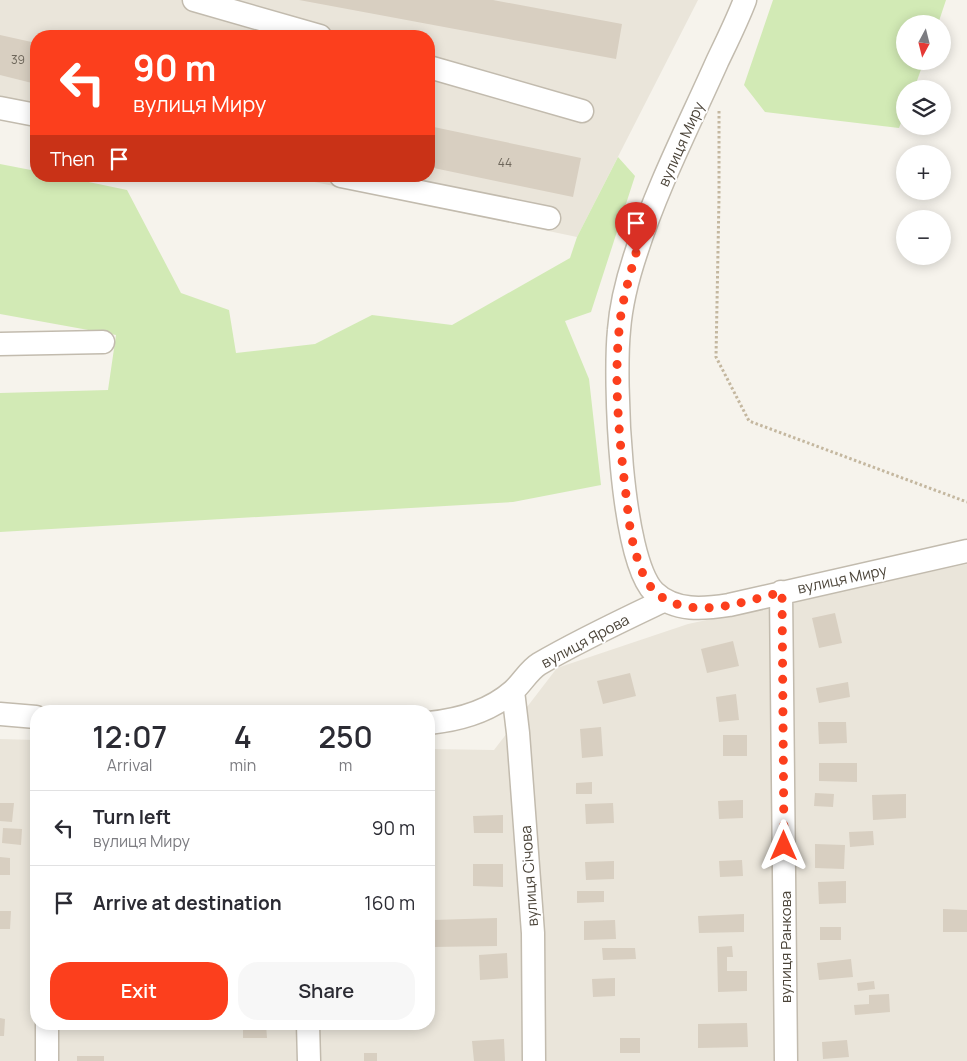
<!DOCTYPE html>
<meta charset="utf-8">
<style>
body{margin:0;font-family:Manrope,sans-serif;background:#f7f7f7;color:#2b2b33;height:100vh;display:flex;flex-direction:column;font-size:19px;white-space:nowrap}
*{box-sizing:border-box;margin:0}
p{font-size:16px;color:#7c7c81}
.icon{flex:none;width:28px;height:28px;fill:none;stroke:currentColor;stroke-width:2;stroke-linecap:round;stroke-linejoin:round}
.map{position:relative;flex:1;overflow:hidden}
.details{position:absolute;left:30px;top:705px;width:405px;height:325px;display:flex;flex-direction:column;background:#fff;border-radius:20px;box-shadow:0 2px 12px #0003}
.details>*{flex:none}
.top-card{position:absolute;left:30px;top:30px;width:405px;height:152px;border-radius:20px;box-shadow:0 2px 12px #0003;background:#fc3f1d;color:#fff;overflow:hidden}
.needle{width:32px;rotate:187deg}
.buttons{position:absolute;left:896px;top:15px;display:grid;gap:10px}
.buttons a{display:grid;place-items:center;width:55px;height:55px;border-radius:50%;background:#fff;box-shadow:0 2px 12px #0003;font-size:25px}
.pin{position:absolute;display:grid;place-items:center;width:42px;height:42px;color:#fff;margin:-51px -21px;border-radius:50% 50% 50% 0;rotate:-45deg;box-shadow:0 0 5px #0007}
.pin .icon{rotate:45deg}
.me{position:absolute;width:55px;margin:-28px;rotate:0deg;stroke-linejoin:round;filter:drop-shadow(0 0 4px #0008)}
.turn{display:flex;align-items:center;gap:18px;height:105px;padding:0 20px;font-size:22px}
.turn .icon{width:65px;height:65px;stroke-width:2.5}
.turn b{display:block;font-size:35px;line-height:42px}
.then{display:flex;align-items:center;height:48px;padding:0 20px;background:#0003;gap:10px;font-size:19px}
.eta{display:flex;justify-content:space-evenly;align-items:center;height:85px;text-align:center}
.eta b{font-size:30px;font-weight:600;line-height:35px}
.primary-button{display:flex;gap:10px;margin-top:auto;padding:10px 20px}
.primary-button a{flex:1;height:58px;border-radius:20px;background:#fc3f1d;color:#fff;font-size:20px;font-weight:600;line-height:58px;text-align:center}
.primary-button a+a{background:#f7f7f7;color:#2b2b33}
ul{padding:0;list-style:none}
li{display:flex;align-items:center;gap:15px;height:75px;padding:0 20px;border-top:1px solid #e1e1e2}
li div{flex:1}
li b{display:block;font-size:19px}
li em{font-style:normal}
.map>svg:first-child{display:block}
</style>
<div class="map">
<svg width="967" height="1061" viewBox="0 0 967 1061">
<rect width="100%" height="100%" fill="#f6f3ec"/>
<path fill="#eae5da" d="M 0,0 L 698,0 L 577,237 L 286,176 L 429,176 L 429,36 L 36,36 L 36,124 L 0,117 Z
M 967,564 L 967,1061 L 0,1061 L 0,739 L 36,740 L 36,1024 L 429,1024 L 429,749 L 494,750 L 557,668 L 688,624 Z"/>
<path fill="#d2eab5" d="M 773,0 L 946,0 L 938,24 L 905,24 L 905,61 L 924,61 L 914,89 L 905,89 L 905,112 L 899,128 L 765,112 L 744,85 Z
M 618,157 L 635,176 L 591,312 L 565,321 L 589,379 L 601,485 L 513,502 L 0,532 L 0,393 L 108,390 L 116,335 L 0,314 L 0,164 L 36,171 L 36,176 L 60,176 L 127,190 L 181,293 L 229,310 L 236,353 L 315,344 L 372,315 L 452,325 L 570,258 L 577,237 Z"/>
<path fill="#d8cfc1" d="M 299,0 L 493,0 L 622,24 L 616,59 Z
M 0,35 L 36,43 L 36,84 L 0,75 Z
M 429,126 L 581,158 L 573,197 L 429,167 Z
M 835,613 L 842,643 L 819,648 L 812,618 Z
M 733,641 L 739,666 L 707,673 L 701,649 Z
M 630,673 L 636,696 L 603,704 L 597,681 Z
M 848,682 L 850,697 L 819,703 L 816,688 Z
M 736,694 L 739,720 L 719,722 L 716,697 Z
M 818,722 L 846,722 L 847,743 L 819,744 Z
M 601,727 L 603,756 L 582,758 L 580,729 Z
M 723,735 L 747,735 L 747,756 L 723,756 Z
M 819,763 L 857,763 L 857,782 L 819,781 Z
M 592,782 L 592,794 L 576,794 L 576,783 Z
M 815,793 L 834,794 L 833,807 L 814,806 Z
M 906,794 L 906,818 L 873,820 L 872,795 Z
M 743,800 L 743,818 L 719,819 L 718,801 Z
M 0,803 L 14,803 L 12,822 L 0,821 Z
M 613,803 L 614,823 L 586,824 L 585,804 Z
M 503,815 L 503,833 L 474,833 L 473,816 Z
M 3,828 L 22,829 L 21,845 L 2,843 Z
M 873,831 L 874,845 L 850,847 L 849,832 Z
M 815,844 L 845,845 L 844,869 L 815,868 Z
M 0,857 L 10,858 L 10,875 L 0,875 Z
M 742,860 L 743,876 L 720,877 L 719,861 Z
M 614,861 L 614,879 L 586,880 L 585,862 Z
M 473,864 L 503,864 L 503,887 L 473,886 Z
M 846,881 L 846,903 L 819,904 L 818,882 Z
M 577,891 L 604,891 L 604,902 L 577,903 Z
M 943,909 L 967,910 L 967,932 L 943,932 Z
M 0,911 L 11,911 L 10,929 L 0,929 Z
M 744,914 L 744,932 L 699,933 L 698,916 Z
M 497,918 L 497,946 L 433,947 L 433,920 Z
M 615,920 L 616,939 L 584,940 L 584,921 Z
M 820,927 L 841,927 L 841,940 L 820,940 Z
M 732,946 L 733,957 L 727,957 L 727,971 L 747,971 L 747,991 L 718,992 L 717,947 Z
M 602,948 L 635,948 L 636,959 L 603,960 Z
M 507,953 L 508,978 L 480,980 L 479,955 Z
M 851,959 L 853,977 L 819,980 L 817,963 Z
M 615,978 L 615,996 L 593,997 L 592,979 Z
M 874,981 L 875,989 L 858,991 L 857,983 Z
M 889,994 L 890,1012 L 855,1015 L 854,1005 L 869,1004 L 869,995 Z
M 0,1018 L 5,1019 L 4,1036 L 0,1036 Z
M 747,1023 L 748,1047 L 698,1048 L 698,1024 Z
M 79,1024 L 105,1024 L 105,1028 L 79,1029 Z
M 243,1024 L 266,1024 L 267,1038 L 243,1038 Z
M 620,1038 L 640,1038 L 640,1053 L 620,1053 Z
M 504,1039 L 505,1061 L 474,1061 L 472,1041 Z
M 847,1040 L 849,1057 L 823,1059 L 822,1042 Z
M 364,1053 L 377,1053 L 377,1061 L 364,1061 Z
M 77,1056 L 104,1056 L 104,1061 L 77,1061 Z"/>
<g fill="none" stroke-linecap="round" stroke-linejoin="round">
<defs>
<path id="minor" d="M 194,0 L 320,36
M 745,0 C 737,21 727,41 717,62 C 689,125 657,187 636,253 C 628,277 621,304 619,330 C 614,380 620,557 654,592 C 675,612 704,609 729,605 L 967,551
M 429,67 L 582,111
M 0,108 L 36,115
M 341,176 L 549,218
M 0,344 L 103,342
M 781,592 L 786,1061
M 513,691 L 518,733 L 533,933 L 534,1061
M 0,714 L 36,717
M 429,723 C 459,720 489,712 513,691 C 522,683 529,670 539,664 C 580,640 623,620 665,600
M 47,1024 L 47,1061
M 308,1024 L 309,1061"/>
</defs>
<use href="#minor" stroke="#c2bbae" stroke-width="25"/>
<path stroke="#c4b79f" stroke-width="3" stroke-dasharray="2.5 2.5" stroke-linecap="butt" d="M 719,111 L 719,197 L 716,357 L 749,421 L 967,502"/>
<use href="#minor" stroke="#fff" stroke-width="22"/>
</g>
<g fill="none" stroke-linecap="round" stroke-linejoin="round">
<path stroke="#fc3f1d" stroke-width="9" stroke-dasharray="0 16.2" d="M 636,253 C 629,278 621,305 619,331 C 614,383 619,435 625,487 C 628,509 629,532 636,554 C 641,572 649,592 667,600 C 702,618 745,601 782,592 L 784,846"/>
</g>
<g text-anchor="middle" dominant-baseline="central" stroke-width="4" stroke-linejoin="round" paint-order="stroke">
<g font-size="12" fill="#6e675b">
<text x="18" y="59">39</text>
<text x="505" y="162">44</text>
</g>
<g font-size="15" fill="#4b4439" stroke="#fff">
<text transform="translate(681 144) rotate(-66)">вулиця Миру</text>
<text transform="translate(842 579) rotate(-12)">вулиця Миру</text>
<text transform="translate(585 641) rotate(-28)">вулиця Ярова</text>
<text transform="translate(529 876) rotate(-94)">вулиця Січова</text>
<text transform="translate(785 947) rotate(-90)">вулиця Ранкова</text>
</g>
</g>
</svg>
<div class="buttons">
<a><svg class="needle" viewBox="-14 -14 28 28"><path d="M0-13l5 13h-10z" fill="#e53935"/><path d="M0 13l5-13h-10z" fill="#7c7c81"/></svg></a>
<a><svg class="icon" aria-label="layers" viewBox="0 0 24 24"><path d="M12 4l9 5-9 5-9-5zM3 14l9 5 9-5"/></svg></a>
<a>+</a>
<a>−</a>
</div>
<div class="pin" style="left:636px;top:253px;background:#d93025"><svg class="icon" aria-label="arrive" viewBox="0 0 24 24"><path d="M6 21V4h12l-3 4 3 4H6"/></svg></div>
<svg class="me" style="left:784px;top:846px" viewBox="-20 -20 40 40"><path d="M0-17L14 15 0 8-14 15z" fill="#fc3f1d" stroke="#fff" stroke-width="4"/></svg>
<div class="top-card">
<div class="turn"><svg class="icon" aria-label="left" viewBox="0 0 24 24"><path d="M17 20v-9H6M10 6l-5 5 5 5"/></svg><div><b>90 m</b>вулиця Миру</div></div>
<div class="then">Then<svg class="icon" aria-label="arrive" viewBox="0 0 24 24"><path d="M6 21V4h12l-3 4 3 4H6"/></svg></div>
</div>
<section class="details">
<div class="eta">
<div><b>12:07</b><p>Arrival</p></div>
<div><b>4</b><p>min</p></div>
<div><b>250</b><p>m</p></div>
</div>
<ul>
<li><svg class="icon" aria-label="left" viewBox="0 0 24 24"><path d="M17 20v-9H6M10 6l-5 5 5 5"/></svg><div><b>Turn left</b><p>вулиця Миру</p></div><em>90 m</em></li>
<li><svg class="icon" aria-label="arrive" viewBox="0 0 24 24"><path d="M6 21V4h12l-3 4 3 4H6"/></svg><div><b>Arrive at destination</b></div><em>160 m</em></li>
</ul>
<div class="primary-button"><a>Exit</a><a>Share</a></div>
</section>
</div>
